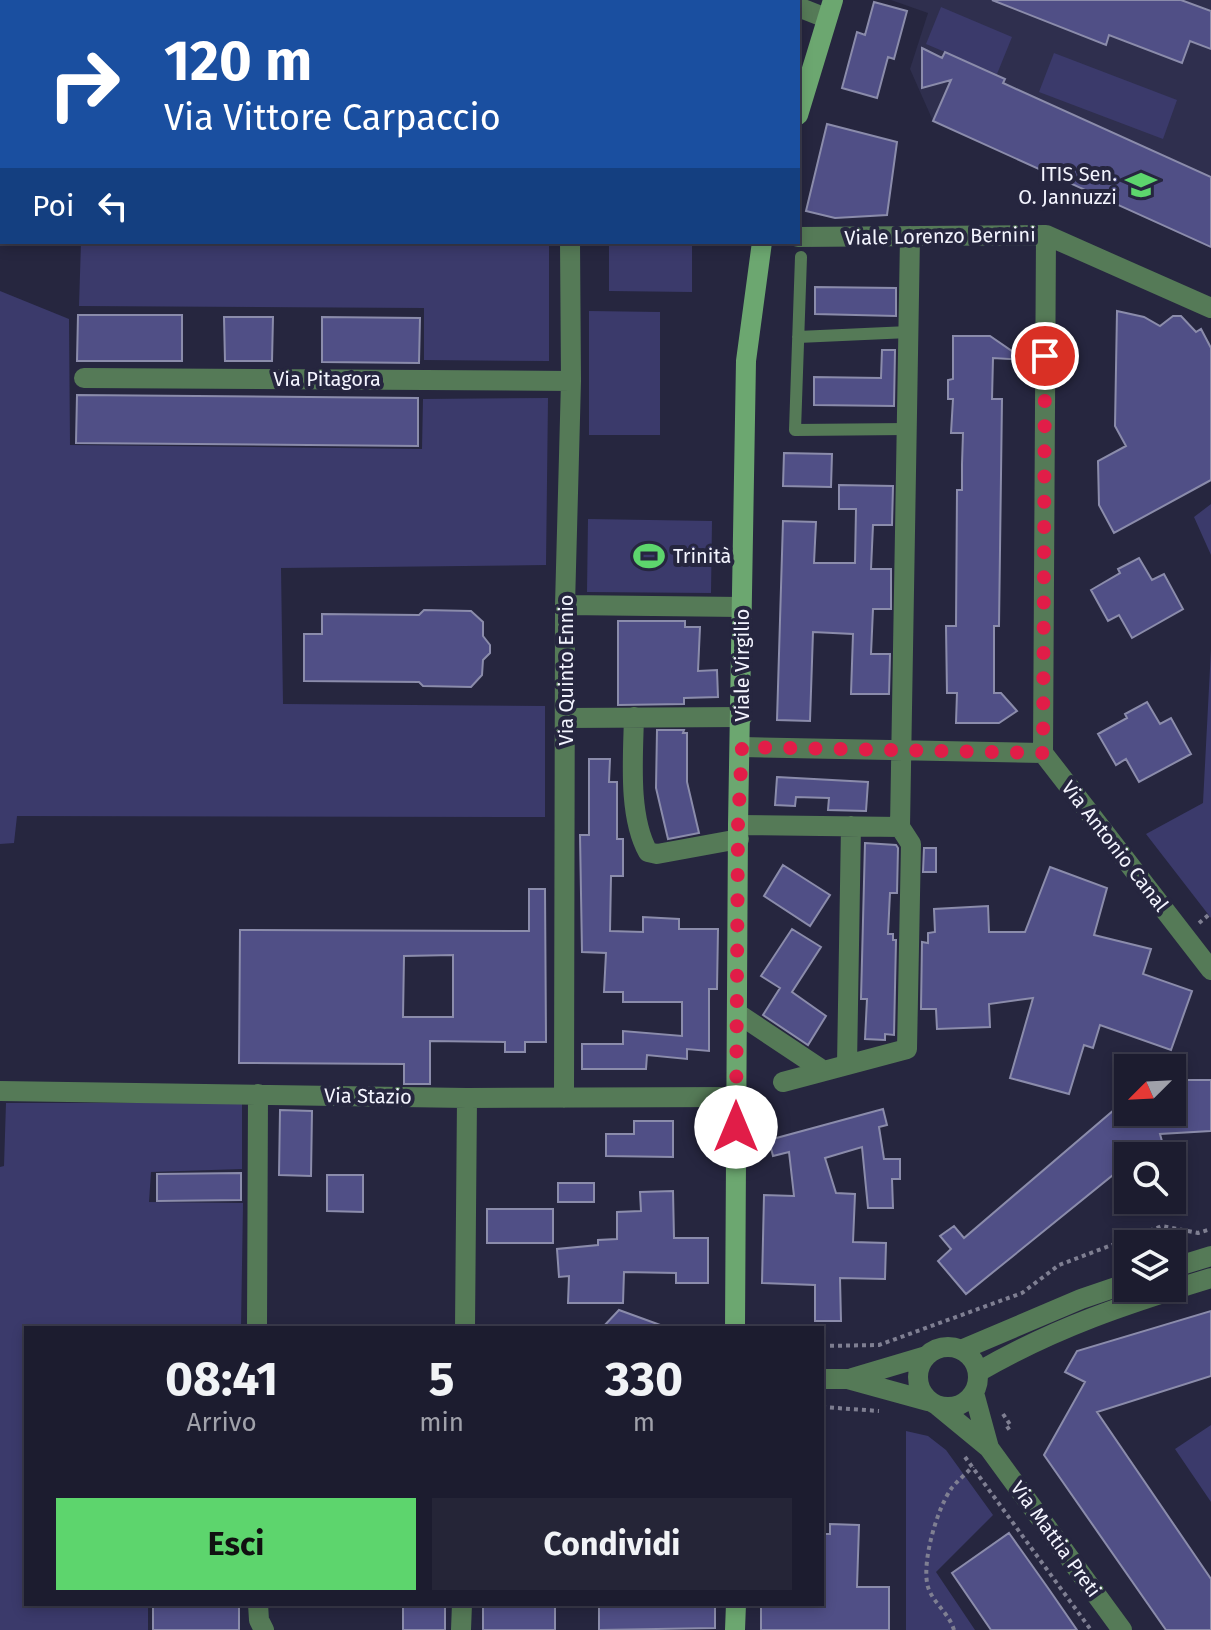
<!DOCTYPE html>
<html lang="it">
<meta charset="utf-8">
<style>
body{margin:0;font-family:"Fira Sans",sans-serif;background:#252537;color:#f1f3f6;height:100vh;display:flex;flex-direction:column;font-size:30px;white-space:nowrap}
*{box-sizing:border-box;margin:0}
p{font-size:26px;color:#a0a1aa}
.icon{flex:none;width:44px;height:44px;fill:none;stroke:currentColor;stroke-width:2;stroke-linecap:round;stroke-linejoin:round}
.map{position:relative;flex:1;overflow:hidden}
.drawer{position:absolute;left:24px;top:1326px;width:800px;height:280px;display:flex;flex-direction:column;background:#1c1c2f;border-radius:0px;box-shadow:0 4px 12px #0003,0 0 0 2px #3a3a4b}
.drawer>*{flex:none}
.top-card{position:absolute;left:0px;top:0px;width:800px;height:244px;box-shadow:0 4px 12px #0003,0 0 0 2px #3a3a4b;background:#1a4fa0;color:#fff;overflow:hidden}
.needle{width:52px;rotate:246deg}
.controls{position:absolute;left:1114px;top:1054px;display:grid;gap:16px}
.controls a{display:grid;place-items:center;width:72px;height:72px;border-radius:0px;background:#1c1c2f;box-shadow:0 4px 12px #0003,0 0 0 2px #3a3a4b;font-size:40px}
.pin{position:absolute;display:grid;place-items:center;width:68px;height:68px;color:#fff;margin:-34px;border:4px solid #fff;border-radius:50%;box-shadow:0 2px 8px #0007}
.me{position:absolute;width:88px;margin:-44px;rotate:0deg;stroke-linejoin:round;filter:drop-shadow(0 0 6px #0008)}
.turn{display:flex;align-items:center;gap:28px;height:168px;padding:0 32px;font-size:36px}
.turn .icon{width:104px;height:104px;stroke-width:2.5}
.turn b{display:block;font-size:56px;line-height:68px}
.then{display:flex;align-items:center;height:76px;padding:0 32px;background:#0003;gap:16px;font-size:30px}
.eta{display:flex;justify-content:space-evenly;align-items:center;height:136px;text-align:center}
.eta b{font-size:48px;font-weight:700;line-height:56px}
.primary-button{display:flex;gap:16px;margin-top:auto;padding:16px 32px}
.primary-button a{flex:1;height:92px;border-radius:0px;background:#5dd56d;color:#111;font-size:32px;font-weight:700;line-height:92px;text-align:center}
.primary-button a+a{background:#252537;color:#f1f3f6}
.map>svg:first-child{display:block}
</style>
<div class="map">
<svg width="1211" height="1630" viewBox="0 0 1211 1630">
<rect width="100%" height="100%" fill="#26263f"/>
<path fill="#2f2f4e" d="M 81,0 L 266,0 L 266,2 L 81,2 Z
M 891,0 L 1211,0 L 1211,248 L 933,121 L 910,69 L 928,13 Z"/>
<path fill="#3b3a6b" d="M 941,7 L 1012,37 L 997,74 L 926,44 Z
M 1054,53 L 1177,100 L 1163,139 L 1039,92 Z
M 81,242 L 549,242 L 549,361 L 424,360 L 424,308 L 79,306 Z
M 609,242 L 692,242 L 692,292 L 609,291 Z
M 0,291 L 69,319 L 70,445 L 422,449 L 423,399 L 548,398 L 546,565 L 281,568 L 283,704 L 545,706 L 545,817 L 17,816 L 14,843 L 0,844 Z
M 589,311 L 660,312 L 660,435 L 589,435 Z
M 1211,504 L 1211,555 L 1194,517 Z
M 588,519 L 712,521 L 711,593 L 587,592 Z
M 1211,649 L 1211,918 L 1146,834 L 1203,803 Z
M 6,1103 L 242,1103 L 242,1169 L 151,1172 L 149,1202 L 243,1203 L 241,1328 L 26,1328 L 26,1604 L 148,1604 L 148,1630 L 0,1630 L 0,1167 L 4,1166 Z
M 1211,1425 L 1211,1502 L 1175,1449 Z
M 906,1431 L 928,1436 L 946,1450 L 993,1515 L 936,1572 L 975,1630 L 906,1630 Z"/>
<path fill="#504f86" stroke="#8b8cab" stroke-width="2" fill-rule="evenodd" d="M 992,0 L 1181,0 L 1211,11 L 1211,49 L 1190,41 L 1182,63 L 1109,35 L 1106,45 Z
M 874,2 L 907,11 L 894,59 L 888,57 L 877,98 L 842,88 L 857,32 L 865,35 Z
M 922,48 L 942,58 L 945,52 L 1005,79 L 1003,83 L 1211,177 L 1211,247 L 933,121 L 951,80 L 922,88 Z
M 827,124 L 897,142 L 887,215 L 835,218 L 806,211 Z
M 815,287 L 896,288 L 896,316 L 815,314 Z
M 1117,311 L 1144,317 L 1160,326 L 1173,316 L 1181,316 L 1196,332 L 1201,329 L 1211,348 L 1211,480 L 1114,533 L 1099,505 L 1098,461 L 1126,446 L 1115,426 Z
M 78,315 L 182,315 L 182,361 L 77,361 Z
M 224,317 L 273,317 L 272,361 L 225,361 Z
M 322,317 L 420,318 L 419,363 L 322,362 Z
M 953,336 L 990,336 L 1025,360 L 993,358 L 992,399 L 1002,399 L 999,626 L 994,626 L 994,693 L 1001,693 L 1017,711 L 999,723 L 956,723 L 957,693 L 947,693 L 946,626 L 956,626 L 957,490 L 962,490 L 962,464 L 963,433 L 951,433 L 953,399 L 948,399 L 948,380 L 953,379 Z
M 882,350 L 895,350 L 894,406 L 814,405 L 814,377 L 881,378 Z
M 77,395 L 418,398 L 418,446 L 76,443 Z
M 784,453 L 832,454 L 831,487 L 783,486 Z
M 839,485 L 893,486 L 892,525 L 873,525 L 871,569 L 891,569 L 891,609 L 873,609 L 871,654 L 890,654 L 889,694 L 851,694 L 853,634 L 813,632 L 810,721 L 777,720 L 783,521 L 816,522 L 814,563 L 855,563 L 856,509 L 839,509 Z
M 1139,558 L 1152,580 L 1164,574 L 1183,609 L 1132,638 L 1119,615 L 1108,621 L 1091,590 L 1120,573 L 1118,569 Z
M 424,610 L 471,611 L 483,622 L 483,636 L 490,645 L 490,653 L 483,660 L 482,675 L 471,687 L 423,686 L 419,682 L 304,681 L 304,634 L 322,634 L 322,614 L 419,615 Z
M 618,621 L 685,621 L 685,627 L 700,627 L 698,671 L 717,670 L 718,697 L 684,698 L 684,704 L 618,705 Z
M 1147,702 L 1160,724 L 1171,718 L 1191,754 L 1139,782 L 1126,759 L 1116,765 L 1098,734 L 1127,718 L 1125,714 Z
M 657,730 L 684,730 L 683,733 L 687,733 L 687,782 L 699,833 L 668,839 L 656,788 Z
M 589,759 L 610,759 L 609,782 L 617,782 L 617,839 L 623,839 L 623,876 L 611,876 L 610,931 L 643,932 L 643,917 L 679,919 L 679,929 L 718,929 L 717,989 L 709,989 L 709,1051 L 687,1049 L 687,1059 L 647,1055 L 646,1069 L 582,1069 L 582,1044 L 623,1044 L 623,1031 L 682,1036 L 682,1002 L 623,1002 L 623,992 L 604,992 L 606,953 L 582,952 L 580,835 L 589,835 Z
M 777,777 L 868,782 L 866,811 L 828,810 L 829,798 L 796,797 L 795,806 L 775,805 Z
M 865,843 L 896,845 L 898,848 L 897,893 L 890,893 L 888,934 L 893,934 L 893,940 L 896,940 L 894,1035 L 885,1034 L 885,1040 L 865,1039 L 867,999 L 861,999 Z
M 924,848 L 936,848 L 936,872 L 923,872 Z
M 783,865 L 830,895 L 810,926 L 764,896 Z
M 1050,867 L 1107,888 L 1094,935 L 1151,949 L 1143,974 L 1192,991 L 1171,1050 L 1100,1025 L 1093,1048 L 1084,1045 L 1069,1094 L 1010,1078 L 1033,998 L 989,1004 L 990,1027 L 937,1029 L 936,1009 L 921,1009 L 922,942 L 928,943 L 928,933 L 935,932 L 934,909 L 988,906 L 989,932 L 1025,932 Z
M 529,889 L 545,889 L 546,1042 L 525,1042 L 525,1052 L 505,1052 L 505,1042 L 430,1041 L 430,1084 L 404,1084 L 404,1064 L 239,1063 L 240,930 L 529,931 ZM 453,955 L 453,1017 L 403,1017 L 404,956 Z
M 792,929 L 821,947 L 792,992 L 826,1016 L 808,1045 L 763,1015 L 780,988 L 761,976 Z
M 1172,1080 L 1211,1080 L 1211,1131 L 1160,1134 L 1166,1156 L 1128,1156 L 1128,1183 L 1118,1171 L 966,1294 L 938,1261 L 951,1249 L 940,1236 L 954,1226 L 964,1238 L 1128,1098 L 1128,1112 L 1172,1112 Z
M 883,1109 L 887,1125 L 879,1127 L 884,1159 L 900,1159 L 900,1179 L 892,1179 L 893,1208 L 868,1208 L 862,1147 L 825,1158 L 836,1193 L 855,1194 L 853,1242 L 886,1243 L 885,1279 L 840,1278 L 841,1321 L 815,1321 L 815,1285 L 762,1283 L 764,1195 L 794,1196 L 789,1152 L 773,1156 L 769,1140 Z
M 280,1110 L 312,1111 L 311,1176 L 279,1175 Z
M 634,1121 L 673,1121 L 673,1157 L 606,1156 L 606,1134 L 634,1134 Z
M 241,1173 L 241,1200 L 157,1201 L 157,1174 Z
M 327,1175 L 363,1175 L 363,1212 L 327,1211 Z
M 558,1183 L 594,1183 L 594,1202 L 558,1202 Z
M 673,1191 L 674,1238 L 708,1238 L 708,1283 L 676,1283 L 676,1273 L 624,1272 L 623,1303 L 568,1303 L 569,1276 L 559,1277 L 557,1249 L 598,1245 L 598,1240 L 617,1239 L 617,1212 L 641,1211 L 640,1192 Z
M 487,1209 L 553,1209 L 553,1243 L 487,1243 Z
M 619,1310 L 663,1326 L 663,1328 L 602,1328 Z
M 1211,1311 L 1211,1376 L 1097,1412 L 1211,1579 L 1211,1630 L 1166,1630 L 1044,1455 L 1085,1382 L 1065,1372 L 1077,1351 Z
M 830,1524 L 859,1525 L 857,1587 L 889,1587 L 889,1630 L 761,1630 L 761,1604 L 822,1604 L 822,1534 L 830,1534 Z
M 1009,1533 L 1048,1588 L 1077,1630 L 991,1630 L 952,1573 Z
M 153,1604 L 239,1604 L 239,1630 L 153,1630 Z
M 403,1604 L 445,1604 L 445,1630 L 403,1630 Z
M 483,1604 L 555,1604 L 555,1630 L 483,1630 Z
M 599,1604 L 715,1604 L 715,1628 L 599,1630 Z"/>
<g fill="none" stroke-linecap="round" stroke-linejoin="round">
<path stroke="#7f7f92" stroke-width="4" stroke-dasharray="4 4" stroke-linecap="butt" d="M 1199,923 L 1211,913
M 822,1346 L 879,1345 L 1022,1293 L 1059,1265 L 1162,1226 L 1198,1233 L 1211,1229
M 822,1407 L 879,1411
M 1003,1414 L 1011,1426 L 1004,1431
M 965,1457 L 1091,1630
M 954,1630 C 949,1613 933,1603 928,1587 C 921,1563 937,1509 951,1489 C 957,1481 966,1474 973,1466"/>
<path stroke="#557a57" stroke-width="12" d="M 801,257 L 795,430 L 907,429
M 798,337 L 909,332"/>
<path stroke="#557a57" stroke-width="20" d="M 569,0 L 569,2
M 779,0 L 784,2
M 360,2 L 360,0
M 798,7 L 826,18
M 1046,235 L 1043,753 L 1211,970
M 798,237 L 1046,235 L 1211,308
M 84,378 L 571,381
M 565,605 L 741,607
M 634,717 C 633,758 628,816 648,852 L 657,854 L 739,839
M 566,718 L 742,717
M 742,747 L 1043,753
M 738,825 L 900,827 L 910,236
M 737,1013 L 824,1071
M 847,1065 L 851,826
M 783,1082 L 907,1049 L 911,844 L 900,827
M 0,1091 L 467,1098 L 737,1097
M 564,1098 L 565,605 L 571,381 L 570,242
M 1172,1268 L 1211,1256
M 257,1328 L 258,1094
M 465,1328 L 467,1098
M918 1377a30 30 0 1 1 60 0a30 30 0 1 1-60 0Z
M 961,1350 L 1081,1299 L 1128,1283
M 978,1372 C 1056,1327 1126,1304 1211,1278
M 852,1378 L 926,1356
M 822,1379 L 848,1379 L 928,1401
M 974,1393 L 989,1448
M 938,1406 L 989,1448 L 1122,1630
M 258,1604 L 259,1620 L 264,1630
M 461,1630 L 462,1604"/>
<path stroke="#6ca770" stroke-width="20" d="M 798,115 L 833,0
M 735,1328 L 738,825 L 746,361 L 762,242
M 735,1630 L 736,1604"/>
</g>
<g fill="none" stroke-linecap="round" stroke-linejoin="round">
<path stroke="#e11d48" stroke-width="14" stroke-dasharray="0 25.2" d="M 736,1127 L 738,825 L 742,747 L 1043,753 L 1045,356"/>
</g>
<defs>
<symbol id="university-bare" viewBox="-9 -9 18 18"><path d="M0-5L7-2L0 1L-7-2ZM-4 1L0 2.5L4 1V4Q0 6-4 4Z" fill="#5dd56d" stroke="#26263f" stroke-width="2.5" paint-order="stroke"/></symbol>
<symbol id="stadium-bare" viewBox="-9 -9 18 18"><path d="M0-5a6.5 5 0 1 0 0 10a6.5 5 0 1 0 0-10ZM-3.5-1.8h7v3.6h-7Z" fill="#5dd56d" stroke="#26263f" stroke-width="2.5" paint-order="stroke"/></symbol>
</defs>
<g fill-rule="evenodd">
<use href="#university-bare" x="1119" y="163" width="44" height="44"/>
<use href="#stadium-bare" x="627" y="534" width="44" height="44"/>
</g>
<g text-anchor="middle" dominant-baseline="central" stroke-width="8" stroke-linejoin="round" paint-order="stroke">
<g font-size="20" fill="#f3f4fe" stroke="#26263f" text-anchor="end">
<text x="1117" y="174">ITIS Sen.<tspan x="1117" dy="23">O. Jannuzzi</tspan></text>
<text x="673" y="556" text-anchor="start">Trinità</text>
</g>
<g font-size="20" fill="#f3f4fe" stroke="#26263f">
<text transform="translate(940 236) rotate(-1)">Viale Lorenzo Bernini</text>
<text x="327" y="379">Via Pitagora</text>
<text transform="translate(742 665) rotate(-90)">Viale Virgilio</text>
<text transform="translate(566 670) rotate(-90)">Via Quinto Ennio</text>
<text transform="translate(1115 846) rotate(52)">Via Antonio Canal</text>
<text transform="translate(368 1096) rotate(1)">Via Stazio</text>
<text transform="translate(1056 1539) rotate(54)">Via Mattia Preti</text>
</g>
</g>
</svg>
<div class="controls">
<a><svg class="needle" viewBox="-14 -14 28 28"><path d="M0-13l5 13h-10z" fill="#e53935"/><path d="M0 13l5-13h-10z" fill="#a0a1aa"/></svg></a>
<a><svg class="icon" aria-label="search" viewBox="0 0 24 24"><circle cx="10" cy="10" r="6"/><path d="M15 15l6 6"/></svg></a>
<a><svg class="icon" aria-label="layers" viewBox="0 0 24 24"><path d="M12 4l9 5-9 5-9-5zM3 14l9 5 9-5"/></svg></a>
</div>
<div class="pin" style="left:1045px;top:356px;background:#d93025"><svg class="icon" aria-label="arrive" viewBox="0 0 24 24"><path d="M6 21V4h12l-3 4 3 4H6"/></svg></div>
<svg class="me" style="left:736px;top:1127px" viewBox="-20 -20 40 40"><circle r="19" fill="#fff"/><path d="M0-13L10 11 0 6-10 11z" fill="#e11d48"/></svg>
<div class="top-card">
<div class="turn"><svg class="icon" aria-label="right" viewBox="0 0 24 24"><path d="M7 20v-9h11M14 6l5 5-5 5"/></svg><div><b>120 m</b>Via Vittore Carpaccio</div></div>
<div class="then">Poi<svg class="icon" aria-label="left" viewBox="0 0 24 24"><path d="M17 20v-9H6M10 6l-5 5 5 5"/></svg></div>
</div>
<section class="drawer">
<div class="eta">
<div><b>08:41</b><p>Arrivo</p></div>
<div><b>5</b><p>min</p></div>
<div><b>330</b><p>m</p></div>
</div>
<div class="primary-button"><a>Esci</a><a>Condividi</a></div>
</section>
</div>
